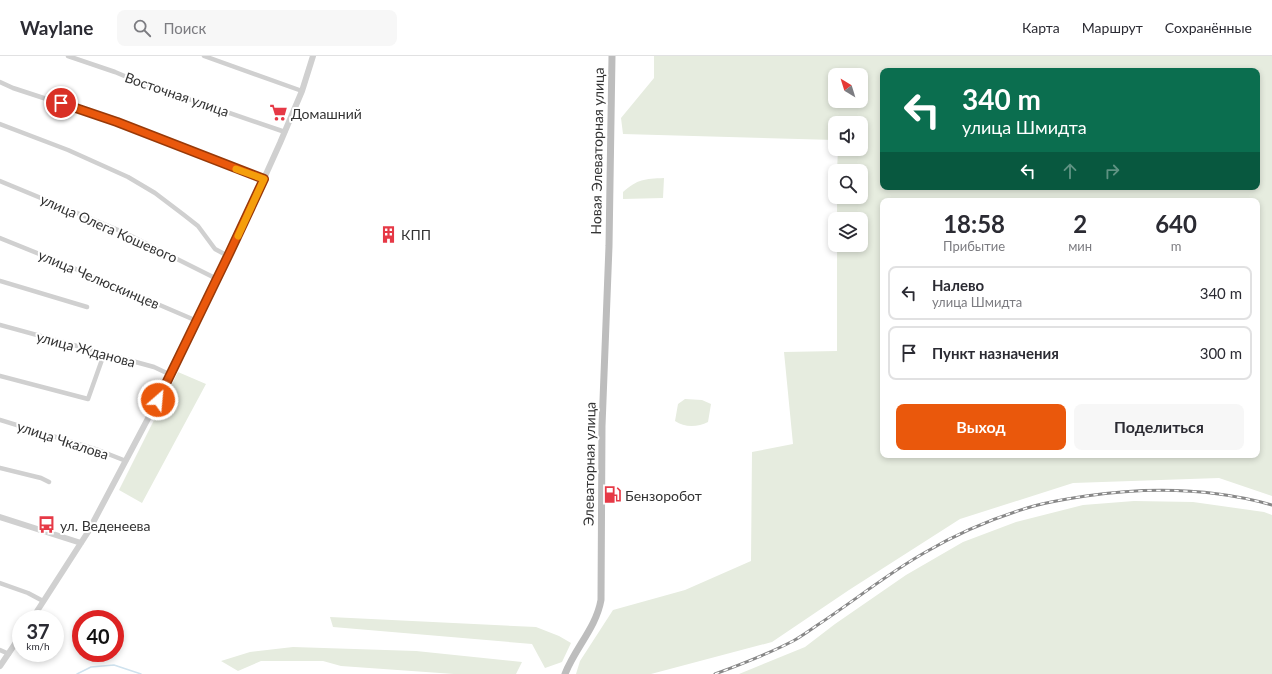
<!DOCTYPE html>
<html lang="ru">
<meta charset="utf-8">
<style>
body{margin:0;font-family:Lato,sans-serif;background:#f7f7f7;color:#2b2b33;height:100vh;display:flex;flex-direction:column;font-size:15px;white-space:nowrap}
*{box-sizing:border-box;margin:0}
p{font-size:13px;color:#7c7c81}
.icon{flex:none;width:22px;height:22px;fill:none;stroke:currentColor;stroke-width:2;stroke-linecap:round;stroke-linejoin:round}
.map{position:relative;flex:1;overflow:hidden}
.drawer{position:absolute;left:880px;top:142px;width:380px;height:260px;display:flex;flex-direction:column;background:#fff;border-radius:8px;box-shadow:0 2px 6px #0003}
.drawer>*{flex:none}
.top-card{position:absolute;left:880px;top:12px;width:380px;height:122px;border-radius:8px;box-shadow:0 2px 6px #0003;background:#0b6e4f;color:#fff;overflow:hidden}
.needle{width:26px;rotate:322deg}
.tools{position:absolute;left:828px;top:12px;display:grid;gap:8px}
.tools a{display:grid;place-items:center;width:40px;height:40px;border-radius:8px;background:#fff;box-shadow:0 2px 6px #0003;font-size:20px}
.speed{position:absolute;left:12px;top:554px;display:flex;gap:8px;font-size:20px;font-weight:700;text-align:center}
.speed>*{display:grid;place-content:center;width:52px;height:52px;border-radius:50%;background:#fff;box-shadow:0 2px 6px #0003;line-height:1}
.speed small{font-size:10px;font-weight:400}
.speed .limit{border:6px solid #d22;background:#fff;color:#111}
.pin{position:absolute;display:grid;place-items:center;width:34px;height:34px;color:#fff;margin:-17px;border:2px solid #fff;border-radius:50%;box-shadow:0 1px 4px #0007}
.me{position:absolute;width:44px;margin:-22px;rotate:27deg;stroke-linejoin:round;filter:drop-shadow(0 0 3px #0008)}
.turn{display:flex;align-items:center;gap:14px;height:84px;padding:0 16px;font-size:18px}
.turn .icon{width:52px;height:52px;stroke-width:2.5}
.turn b{display:block;font-size:28px;line-height:34px}
.lanes{display:flex;align-items:center;height:38px;padding:0 16px;background:#0003;justify-content:center;gap:20px;direction:ltr}
.lanes .off{opacity:.35}
.eta{display:flex;justify-content:space-evenly;align-items:center;height:68px;text-align:center}
.eta b{font-size:24px;font-weight:700;line-height:28px}
.button{display:flex;gap:8px;margin-top:auto;padding:8px 16px}
.button a{flex:1;height:46px;border-radius:8px;background:#ea580c;color:#fff;font-size:16px;font-weight:700;line-height:46px;text-align:center}
.button a+a{background:#f7f7f7;color:#2b2b33}
ul{padding:0;list-style:none}
li{display:flex;align-items:center;gap:12px;height:54px;margin:0 8px 6px;padding:0 8px;border:2px solid #e1e1e2;border-radius:8px}
li div{flex:1}
li b{display:block;font-size:15px}
li em{font-style:normal}
header{display:flex;align-items:center;gap:24px;box-sizing:border-box;height:56px;padding:0 20px;background:#fff;border-bottom:1px solid #e1e1e2}
header strong{font-size:19px}
nav{display:flex;gap:22px;margin-inline-start:auto;font-size:14px}
.search{width:280px;height:36px;background:#f7f7f7;display:flex;align-items:center;gap:10px;box-sizing:border-box;padding:0 14px;border-radius:8px;color:#7c7c81;font-size:15px}
.map>svg:first-child{display:block}
</style>
<header>
<strong>Waylane</strong>
<div class="search"><svg class="icon" aria-label="search" viewBox="0 0 24 24"><circle cx="10" cy="10" r="6"/><path d="M15 15l6 6"/></svg>Поиск</div>
<nav><a>Карта</a><a>Маршрут</a><a>Сохранённые</a></nav>
</header>
<div class="map">
<svg width="1272" height="618" viewBox="0 0 1272 618">
<rect width="100%" height="100%" fill="#fff"/>
<path fill="#e6ecdf" fill-rule="evenodd" d="M 654,0 L 1272,0 L 1272,440 L 1219,422 L 1073,427 L 960,463 L 849,534 L 772,586 L 651,618 L 576,618 L 580,605 L 613,554 L 685,534 L 751,505 L 752,396 L 793,388 L 784,296 L 837,295 L 837,189 L 861,189 L 861,163 L 837,163 L 837,141 L 861,141 L 861,115 L 837,115 L 838,93 L 861,93 L 861,67 L 835,67 L 835,84 L 623,78 L 621,62 L 654,22 ZM 883,15 L 1257,15 L 1257,131 L 883,131 ZM 835,19 L 861,19 L 861,45 L 835,45 ZM 883,145 L 1257,145 L 1257,399 L 883,399 Z
M 664,122 L 663,142 L 623,143 L 623,136 C 638,123 644,123 664,122 Z
M 178,316 L 206,328 L 142,447 L 119,434 Z
M 685,343 L 702,344 L 711,348 L 708,366 C 698,371 685,372 675,365 L 678,348 Z
M 1134,445 L 1193,446 L 1264,456 L 1272,459 L 1272,618 L 739,618 L 805,591 L 835,568 L 906,519 L 963,486 L 1016,466 L 1083,449 Z
M 330,561 L 536,571 L 559,580 L 571,587 L 562,606 L 545,612 L 532,588 L 333,571 Z
M 293,591 L 416,595 L 522,606 L 516,618 L 454,618 L 341,610 L 323,605 L 261,605 L 238,615 L 221,605 L 250,596 Z"/>
<g fill="none" stroke-linecap="round" stroke-linejoin="round">
<path stroke="#cfe2ee" stroke-width="1.5" d="M 77,618 L 91,611 L 114,609 L 141,618"/>
<path stroke="#d0d0d0" stroke-width="4.5" d="M 68,0 L 115,16 L 134,24 L 285,76
M 204,0 L 302,35
M 0,26 L 13,32 L 117,66 L 263,123
M 0,68 L 68,94 L 128,121 L 155,137 L 184,159 L 198,170 L 215,193 L 228,200
M 0,125 L 123,176 L 217,223
M 0,182 L 64,208 L 197,265
M 0,225 L 87,251
M 0,269 L 154,311 L 171,319
M 0,320 L 88,343 L 104,298
M 0,364 L 98,394 L 126,405
M 0,412 L 41,422 L 49,426
M 0,527 L 28,537 L 43,545
M 0,594 L 9,598"/>
<path stroke="#d0d0d0" stroke-width="6" d="M 0,461 L 81,487
M 32,563 L 88,476 L 171,319 L 244,167 L 280,87 L 302,35 L 313,0
M 0,610 L 21,579"/>
<path stroke="#bdbdbd" stroke-width="7" d="M 565,618 C 575,592 596,572 601,544 L 602,370 L 609,190 L 612,0"/>
<defs>
<path id="rail" d="M 715,618 C 742,608 768,598 793,585 C 802,580 810,574 819,568 C 854,545 887,518 924,497 C 956,478 991,463 1027,452 C 1046,446 1066,443 1086,440 C 1148,431 1212,432 1272,449"/>
</defs>
<use href="#rail" stroke="#888" stroke-width="3"/>
<use href="#rail" stroke="#fff" stroke-width="1.5" stroke-dasharray="4.5" stroke-linecap="butt"/>
</g>
<g fill="none" stroke-linecap="round" stroke-linejoin="round">
<defs>
<path id="route" d="M 61,47 L 117,66 L 264,123 L 228,200 L 158,344"/>
</defs>
<use href="#route" stroke="#983908" stroke-width="10"/>
<use href="#route" stroke="#ea580c" stroke-width="7"/>
<path stroke="#f59e0b" stroke-width="7" d="M 236,113 L 264,123 L 238,180"/>
</g>
<defs>
<symbol id="supermarket-bare" viewBox="-9 -9 18 18"><path d="M-6-5.5h2.5l.6 2H6L4.5 2H-2.5L-4.4-4H-6ZM-1.5 3.2a1.3 1.3 0 1 0 .1 0ZM3 3.2a1.3 1.3 0 1 0 .1 0Z" fill="#e63946" stroke="#fff" stroke-width="2.5" paint-order="stroke"/></symbol>
<symbol id="building-bare" viewBox="-9 -9 18 18"><path d="M-4-6H4V6H1V3H-1V6H-4ZM-2.5-4.3h1.7v1.8h-1.7ZM.8-4.3h1.7v1.8H.8ZM-2.5-1h1.7V.8h-1.7ZM.8-1h1.7V.8H.8Z" fill="#e63946" stroke="#fff" stroke-width="2.5" paint-order="stroke"/></symbol>
<symbol id="fuel-bare" viewBox="-9 -9 18 18"><path d="M-5.5-6h7V0h2V4h1.3V-2.5L3-4.5l.8-.8L6-3V5H2.5V1h-1V6h-7ZM-4.2-4.7v3.2H.2V-4.7Z" fill="#e63946" stroke="#fff" stroke-width="2.5" paint-order="stroke"/></symbol>
<symbol id="bus-bare" viewBox="-9 -9 18 18"><path d="M-5-6H5V4H4V6H2V4H-2V6H-4V4H-5ZM-3.5-4V0h7V-4ZM-3.5 1.2v1.5H-2V1.2ZM2 1.2v1.5H3.5V1.2Z" fill="#e63946" stroke="#fff" stroke-width="2.5" paint-order="stroke"/></symbol>
</defs>
<g fill-rule="evenodd">
<use href="#supermarket-bare" x="266" y="44" width="25" height="25"/>
<use href="#building-bare" x="376" y="166" width="25" height="25"/>
<use href="#fuel-bare" x="600" y="426" width="25" height="25"/>
<use href="#bus-bare" x="34" y="456" width="25" height="25"/>
</g>
<g text-anchor="middle" dominant-baseline="central" stroke-width="4" stroke-linejoin="round" paint-order="stroke">
<g font-size="14" fill="#333" stroke="#fff">
<text transform="translate(177 38) rotate(19)">Восточная улица</text>
<text transform="translate(597 95) rotate(-89)">Новая Элеваторная улица</text>
<text transform="translate(109 172) rotate(24)">улица Олега Кошевого</text>
<text transform="translate(99 223) rotate(23)">улица Челюскинцев</text>
<text transform="translate(86 293) rotate(15)">улица Жданова</text>
<text transform="translate(63 384) rotate(18)">улица Чкалова</text>
<text transform="translate(589 408) rotate(-89)">Элеваторная улица</text>
</g>
<g font-size="14" fill="#333" stroke="#fff" text-anchor="start">
<text x="291" y="57">Домашний</text>
<text x="401" y="178">КПП</text>
<text x="625" y="439">Бензоробот</text>
<text x="60" y="469">ул. Веденеева</text>
</g>
</g>
</svg>
<div class="tools">
<a><svg class="needle" viewBox="-14 -14 28 28"><path d="M0-13l5 13h-10z" fill="#e53935"/><path d="M0 13l5-13h-10z" fill="#7c7c81"/></svg></a>
<a><svg class="icon" aria-label="sound" viewBox="0 0 24 24"><path d="M4 9h4l5-4v14l-5-4H4zM17 9q2 3 0 6"/></svg></a>
<a><svg class="icon" aria-label="search" viewBox="0 0 24 24"><circle cx="10" cy="10" r="6"/><path d="M15 15l6 6"/></svg></a>
<a><svg class="icon" aria-label="layers" viewBox="0 0 24 24"><path d="M12 4l9 5-9 5-9-5zM3 14l9 5 9-5"/></svg></a>
</div>
<div class="speed"><div>37<small>km/h</small></div><div class="limit">40</div></div>
<div class="pin" style="left:61px;top:47px;background:#d93025"><svg class="icon" aria-label="arrive" viewBox="0 0 24 24"><path d="M6 21V4h12l-3 4 3 4H6"/></svg></div>
<svg class="me" style="left:158px;top:344px" viewBox="-20 -20 40 40"><circle r="17" fill="#ea580c" stroke="#fff" stroke-width="3"/><path d="M0-11L8 9 0 5-8 9z" fill="#fff"/></svg>
<div class="top-card">
<div class="turn"><svg class="icon" aria-label="left" viewBox="0 0 24 24"><path d="M17 20v-9H6M10 6l-5 5 5 5"/></svg><div><b>340 m</b>улица Шмидта</div></div>
<div class="lanes"><svg class="icon" aria-label="left" viewBox="0 0 24 24"><path d="M17 20v-9H6M10 6l-5 5 5 5"/></svg><svg class="icon off" aria-label="ahead" viewBox="0 0 24 24"><path d="M12 20V5M6 11l6-6 6 6"/></svg><svg class="icon off" aria-label="right" viewBox="0 0 24 24"><path d="M7 20v-9h11M14 6l5 5-5 5"/></svg></div>
</div>
<section class="drawer">
<div class="eta">
<div><b>18:58</b><p>Прибытие</p></div>
<div><b>2</b><p>мин</p></div>
<div><b>640</b><p>m</p></div>
</div>
<ul>
<li><svg class="icon" aria-label="left" viewBox="0 0 24 24"><path d="M17 20v-9H6M10 6l-5 5 5 5"/></svg><div><b>Налево</b><p>улица Шмидта</p></div><em>340 m</em></li>
<li><svg class="icon" aria-label="arrive" viewBox="0 0 24 24"><path d="M6 21V4h12l-3 4 3 4H6"/></svg><div><b>Пункт назначения</b></div><em>300 m</em></li>
</ul>
<div class="button"><a>Выход</a><a>Поделиться</a></div>
</section>
</div>
